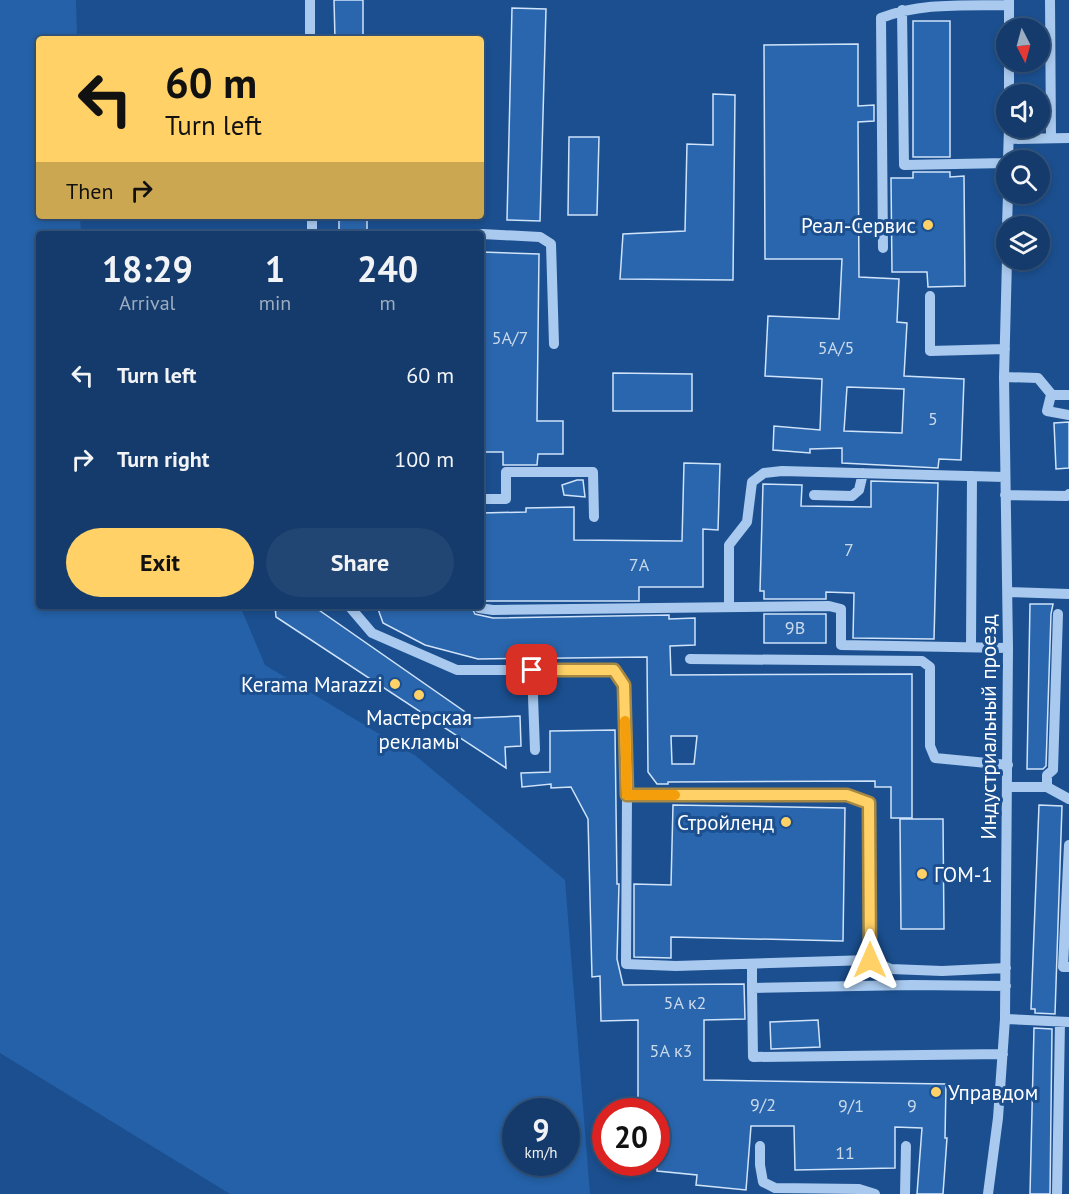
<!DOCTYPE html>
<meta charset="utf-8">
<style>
body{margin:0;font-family:"PT Sans",sans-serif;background:#214673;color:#f1f3f6;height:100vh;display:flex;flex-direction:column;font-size:22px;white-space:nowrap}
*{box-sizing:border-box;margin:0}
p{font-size:20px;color:#9dadc1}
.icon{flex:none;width:33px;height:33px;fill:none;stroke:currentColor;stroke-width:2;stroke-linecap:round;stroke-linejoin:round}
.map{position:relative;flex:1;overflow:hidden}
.details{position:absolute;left:36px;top:231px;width:448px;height:378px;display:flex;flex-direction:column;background:#143b6b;border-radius:6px;box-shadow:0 3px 9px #0003,0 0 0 2px #33557e}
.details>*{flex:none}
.top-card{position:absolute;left:36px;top:36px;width:448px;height:183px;border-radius:6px;box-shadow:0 3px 9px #0003,0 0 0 2px #33557e;background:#ffd166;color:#111;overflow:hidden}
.needle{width:39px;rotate:174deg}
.fabs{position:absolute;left:996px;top:18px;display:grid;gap:12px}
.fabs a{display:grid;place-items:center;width:54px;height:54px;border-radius:50%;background:#143b6b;box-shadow:0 3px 9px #0003,0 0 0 2px #33557e;font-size:30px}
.speed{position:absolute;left:502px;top:1098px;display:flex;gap:12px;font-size:30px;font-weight:700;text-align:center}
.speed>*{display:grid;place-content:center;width:78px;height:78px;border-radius:50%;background:#143b6b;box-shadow:0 3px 9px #0003,0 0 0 2px #33557e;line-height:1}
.speed small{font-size:15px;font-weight:400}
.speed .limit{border:9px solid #d22;background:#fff;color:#111}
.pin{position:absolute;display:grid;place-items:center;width:51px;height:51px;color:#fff;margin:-26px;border-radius:12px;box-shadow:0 3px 9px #0006}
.me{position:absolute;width:66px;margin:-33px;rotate:0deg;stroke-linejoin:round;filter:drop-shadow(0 0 4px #0008)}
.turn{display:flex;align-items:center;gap:21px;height:126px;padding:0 30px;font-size:27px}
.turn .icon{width:78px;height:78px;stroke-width:2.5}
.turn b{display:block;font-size:42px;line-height:51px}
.then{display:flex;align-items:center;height:57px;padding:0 30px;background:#0003;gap:12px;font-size:22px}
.eta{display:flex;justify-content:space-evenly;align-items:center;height:102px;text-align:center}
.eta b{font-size:36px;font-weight:700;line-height:42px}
.cta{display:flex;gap:12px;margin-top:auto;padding:12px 30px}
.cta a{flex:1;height:69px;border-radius:36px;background:#ffd166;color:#111;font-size:24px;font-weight:700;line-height:69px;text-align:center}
.cta a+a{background:#214673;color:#f1f3f6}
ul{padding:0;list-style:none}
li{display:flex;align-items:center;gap:18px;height:84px;padding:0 30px}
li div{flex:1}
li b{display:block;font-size:22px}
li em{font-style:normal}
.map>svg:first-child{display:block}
</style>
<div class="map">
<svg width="1069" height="1194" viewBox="0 0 1069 1194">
<rect width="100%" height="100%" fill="#1b4f8f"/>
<path fill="#2461a8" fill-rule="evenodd" d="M 0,0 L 76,0 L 77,39 L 39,39 L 39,216 L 80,216 L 81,234 L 39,234 L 39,606 L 240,606 L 265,665 L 416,756 L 565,880 L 590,1194 L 230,1194 L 0,1053 ZM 516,1112 L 567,1112 L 567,1162 L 516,1162 Z"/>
<path fill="#2a66ad" stroke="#cfe3fa" stroke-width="1.5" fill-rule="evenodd" d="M 334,0 L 363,0 L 363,39 L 335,39 Z
M 512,8 L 546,9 L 540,221 L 507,220 Z
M 913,21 L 950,21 L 950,157 L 913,157 Z
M 858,44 L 858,106 L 874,105 L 874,121 L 858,122 L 859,277 L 899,279 L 897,322 L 907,323 L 904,376 L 964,379 L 961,460 L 939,459 L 938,468 L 842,463 L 842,448 L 810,449 L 810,453 L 773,450 L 774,426 L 820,430 L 822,379 L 765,376 L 768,316 L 839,319 L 842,259 L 765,259 L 764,45 ZM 847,387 L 904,389 L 902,433 L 844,431 Z
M 713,94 L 735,95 L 733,280 L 620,279 L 623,234 L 685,231 L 687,144 L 713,145 Z
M 569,137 L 599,137 L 597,215 L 568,215 Z
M 913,172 L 950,172 L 950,177 L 964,176 L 965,286 L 928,287 L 927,272 L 892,272 L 891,178 L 913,178 Z
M 339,216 L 367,216 L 367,234 L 339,234 Z
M 482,252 L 539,254 L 537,421 L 563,421 L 563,454 L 538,454 L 537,465 L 503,465 L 503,452 L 482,452 Z
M 613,373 L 692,374 L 692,411 L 613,411 Z
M 1069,422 L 1069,468 L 1056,469 L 1054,423 Z
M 684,463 L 720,464 L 718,530 L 703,529 L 703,587 L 639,587 L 639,601 L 485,601 L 482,513 L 526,512 L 526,508 L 574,507 L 574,540 L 682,541 Z
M 577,480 L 583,480 L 585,497 L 564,495 L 562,485 Z
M 871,481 L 938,483 L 934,639 L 853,638 L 854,593 L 826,592 L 826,599 L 764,599 L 764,591 L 760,591 L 763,484 L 802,485 L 801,506 L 871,507 Z
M 1030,604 L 1053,604 L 1051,614 L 1046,766 L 1043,769 L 1027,769 Z
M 275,606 L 313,606 L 474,718 L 520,716 L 521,746 L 505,747 L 506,768 L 276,617 Z
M 377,606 L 471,606 L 475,614 L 493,618 L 669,615 L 669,619 L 695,618 L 695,645 L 670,646 L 671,675 L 912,674 L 912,818 L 891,818 L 891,787 L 875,787 L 875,781 L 668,782 L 668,784 L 657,784 L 648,772 L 647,657 L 478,659 L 425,645 L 383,623 ZM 671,736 L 697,736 L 694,764 L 672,764 Z
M 764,614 L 826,614 L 826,643 L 764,643 Z
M 615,730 L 617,884 L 619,884 L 617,959 L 623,985 L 744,984 L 745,1019 L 704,1020 L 704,1080 L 946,1084 L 945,1138 L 947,1138 L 943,1194 L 917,1194 L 922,1128 L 895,1127 L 895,1168 L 795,1170 L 794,1126 L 751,1126 L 746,1190 L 696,1185 L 697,1175 L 657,1171 L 657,1112 L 638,1112 L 638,1020 L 601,1021 L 600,976 L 592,977 L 588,819 L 571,787 L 551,788 L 551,784 L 522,787 L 521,773 L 550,772 L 550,731 Z
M 673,805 L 845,808 L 843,941 L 671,937 L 671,958 L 634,957 L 634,884 L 671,885 Z
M 1039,805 L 1062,806 L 1055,1014 L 1035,1013 L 1035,1009 L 1031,1009 Z
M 900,819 L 943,819 L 944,929 L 901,929 Z
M 818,1020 L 820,1047 L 771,1049 L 770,1022 Z
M 1034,1028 L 1052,1029 L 1050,1194 L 1030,1194 Z"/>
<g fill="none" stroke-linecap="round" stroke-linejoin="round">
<path stroke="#a9c9ee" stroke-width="10" d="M 310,0 L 310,39
M 1050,0 L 1051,138
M 902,10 L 904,165 L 1006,163
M 1009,28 L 1009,0
M 1009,94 L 1009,62
M 1009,139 L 1069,138
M 1008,160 L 1009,128
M 312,216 L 312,234
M 1007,226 L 1008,194
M 457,234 L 471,234
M 482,234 L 540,237 L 551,244 L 554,344
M 883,248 L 881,18 C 922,2 966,6 1009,5
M 930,296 L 930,351 L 1005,349
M 1004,377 L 1038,378 L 1052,395
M 1069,395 L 1051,395 L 1047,411 L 1069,415
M 814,495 L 852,496 L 859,490 L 863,473
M 1005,495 L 1067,496 L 1069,494
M 482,499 L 506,499 L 506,472 L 593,472 L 594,517
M 1008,592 L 1069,594
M 349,606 L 372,633 L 457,670 L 614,670 L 624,685 L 627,795 L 626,964 L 676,966 L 870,960
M 478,606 L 479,608 L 493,610 L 829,606 L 841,609 L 841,645 L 1008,648
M 729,607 L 729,545 L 747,522 L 752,482 L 764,473 L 782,471 L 1005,477
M 971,647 L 972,476
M 690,659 L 922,661 L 930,667 L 930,746 L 935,758 L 1008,765
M 532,670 L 535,750
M 1007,787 L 1047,787 L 1069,799
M 1047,787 L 1047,775 L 1053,770 L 1058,614
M 627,795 L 847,795 L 869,803 L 870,960 L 891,969 L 942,971 L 1006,968
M 1069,845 L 1063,967 L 1069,967
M 752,964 L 752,988 L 912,985 L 1006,986
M 752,988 L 753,1057 L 1003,1054
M 1005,1019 L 1069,1022
M 760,1146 L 760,1165 L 763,1182 L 775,1188 L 859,1189 L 875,1194
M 905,1194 L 906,1146
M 988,1194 L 998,1118 L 1005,1019 L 1008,648 L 1004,377 L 1007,260
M 1057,1194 L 1060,1022"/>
</g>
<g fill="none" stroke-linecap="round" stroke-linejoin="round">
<defs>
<path id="route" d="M 532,670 L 614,670 L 624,685 L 627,795 L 847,795 L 869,803 L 870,960"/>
</defs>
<use href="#route" stroke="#a68842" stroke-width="15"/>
<use href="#route" stroke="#ffd166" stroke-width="10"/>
<path stroke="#f59e0b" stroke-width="10" d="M 625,721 L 627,795 L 675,795"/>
</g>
<g fill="#ffd166" stroke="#1b4f8f" stroke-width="2">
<circle cx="928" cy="225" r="6"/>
<circle cx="395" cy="684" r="6"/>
<circle cx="419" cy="695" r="6"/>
<circle cx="786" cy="822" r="6"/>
<circle cx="922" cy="874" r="6"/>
<circle cx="936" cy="1092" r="6"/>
</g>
<g text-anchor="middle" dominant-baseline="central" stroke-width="6" stroke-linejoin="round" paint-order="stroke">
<g font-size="18" fill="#cad9ea">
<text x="510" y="337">5А/7</text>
<text x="836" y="347">5А/5</text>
<text x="933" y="418">5</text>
<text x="849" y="549">7</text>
<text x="639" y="564">7А</text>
<text x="795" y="627">9В</text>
<text x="685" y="1002">5А к2</text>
<text x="671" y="1050">5А к3</text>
<text x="763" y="1104">9/2</text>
<text x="851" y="1105">9/1</text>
<text x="912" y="1105">9</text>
<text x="845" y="1152">11</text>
</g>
<g font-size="21" fill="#fff" stroke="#1b4f8f" text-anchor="end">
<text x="916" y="225">Реал-Сервис</text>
<text x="383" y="684">Kerama Marazzi</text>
<text x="419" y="717" text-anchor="middle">Мастерская<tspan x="419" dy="24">рекламы</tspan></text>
<text x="774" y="822">Стройленд</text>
<text x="934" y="874" text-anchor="start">ГОМ-1</text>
<text x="948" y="1092" text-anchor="start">Управдом</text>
</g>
<g font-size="21" fill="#fff" stroke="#1b4f8f">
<text transform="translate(988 727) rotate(-90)">Индустриальный проезд</text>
</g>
</g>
</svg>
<div class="fabs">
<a><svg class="needle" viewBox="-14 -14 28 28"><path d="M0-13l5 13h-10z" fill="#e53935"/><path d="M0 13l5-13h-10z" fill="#9dadc1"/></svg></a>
<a><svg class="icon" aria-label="sound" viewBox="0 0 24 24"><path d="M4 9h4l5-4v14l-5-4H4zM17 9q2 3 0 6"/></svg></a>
<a><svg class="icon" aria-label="search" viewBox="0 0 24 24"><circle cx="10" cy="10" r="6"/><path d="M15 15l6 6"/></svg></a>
<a><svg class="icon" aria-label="layers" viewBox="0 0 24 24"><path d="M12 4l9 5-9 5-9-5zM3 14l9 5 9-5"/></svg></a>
</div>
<div class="speed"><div>9<small>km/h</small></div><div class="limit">20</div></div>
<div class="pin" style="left:532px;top:670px;background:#d93025"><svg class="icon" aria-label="arrive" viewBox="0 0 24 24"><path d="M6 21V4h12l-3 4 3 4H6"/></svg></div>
<svg class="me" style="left:870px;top:960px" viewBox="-20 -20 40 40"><path d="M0-17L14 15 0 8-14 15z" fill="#ffd166" stroke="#fff" stroke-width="4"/></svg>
<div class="top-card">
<div class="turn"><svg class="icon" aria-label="left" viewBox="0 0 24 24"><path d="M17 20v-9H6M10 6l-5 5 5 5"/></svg><div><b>60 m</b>Turn left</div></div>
<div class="then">Then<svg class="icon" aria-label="right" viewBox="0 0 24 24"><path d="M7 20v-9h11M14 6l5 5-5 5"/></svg></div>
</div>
<section class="details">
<div class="eta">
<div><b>18:29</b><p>Arrival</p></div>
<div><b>1</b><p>min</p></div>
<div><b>240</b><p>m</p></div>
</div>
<ul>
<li><svg class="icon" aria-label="left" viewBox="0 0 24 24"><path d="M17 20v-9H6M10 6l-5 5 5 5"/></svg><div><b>Turn left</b></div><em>60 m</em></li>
<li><svg class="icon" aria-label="right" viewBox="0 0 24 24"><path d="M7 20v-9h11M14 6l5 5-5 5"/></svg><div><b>Turn right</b></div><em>100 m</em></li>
</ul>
<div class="cta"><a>Exit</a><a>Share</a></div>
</section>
</div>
